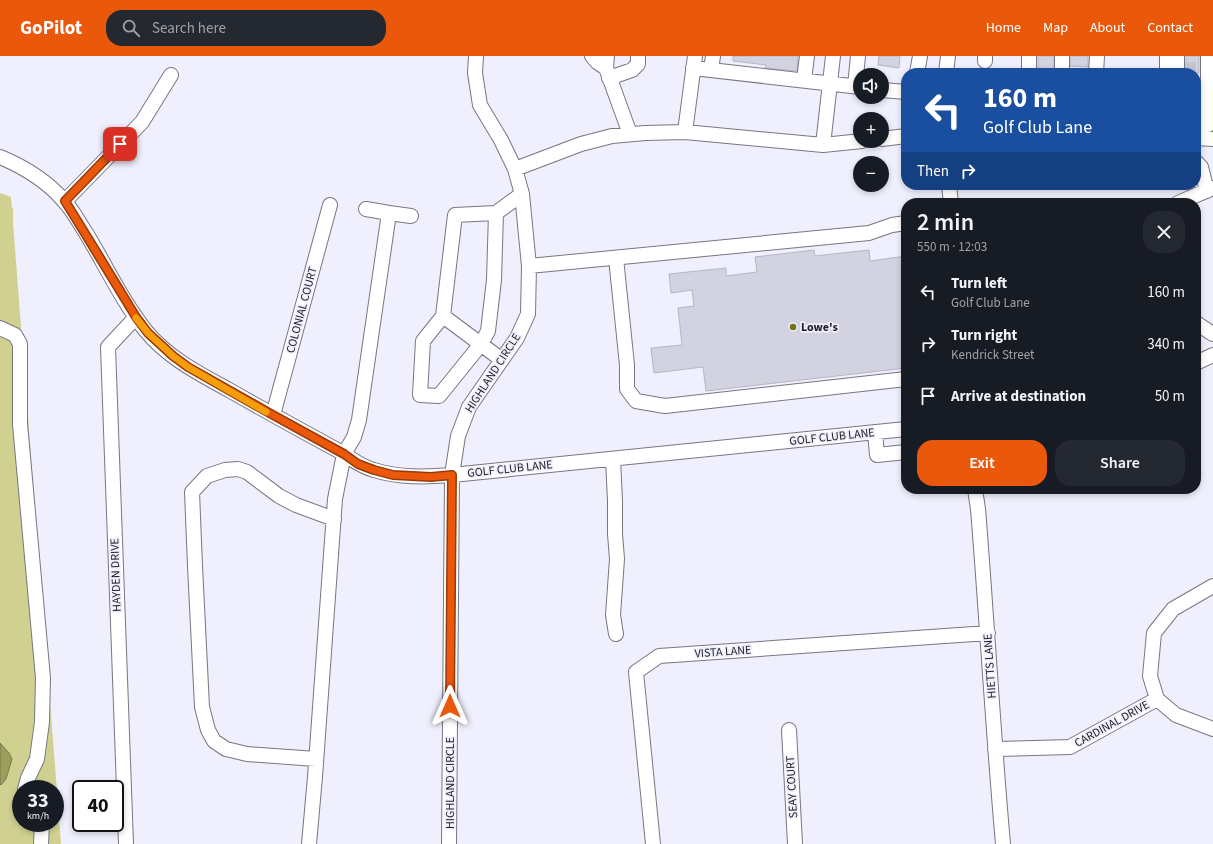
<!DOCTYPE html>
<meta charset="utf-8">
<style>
body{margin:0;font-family:"Source Sans 3",sans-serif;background:#242831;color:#f1f3f6;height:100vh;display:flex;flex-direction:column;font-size:15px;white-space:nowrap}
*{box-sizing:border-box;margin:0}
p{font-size:13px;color:#9ea1a6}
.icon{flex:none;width:22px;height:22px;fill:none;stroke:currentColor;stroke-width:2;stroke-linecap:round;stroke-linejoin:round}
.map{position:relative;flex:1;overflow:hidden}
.drawer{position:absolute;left:901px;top:142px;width:300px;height:296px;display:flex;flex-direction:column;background:#171b24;border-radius:16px;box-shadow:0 2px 6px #0003}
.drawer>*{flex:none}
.guide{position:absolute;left:901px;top:12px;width:300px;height:122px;border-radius:16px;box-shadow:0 2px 6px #0003;background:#1a4fa0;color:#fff;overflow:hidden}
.tools{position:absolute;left:853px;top:12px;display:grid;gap:8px}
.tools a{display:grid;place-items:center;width:36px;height:36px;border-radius:50%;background:#171b24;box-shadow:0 2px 6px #0003;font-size:20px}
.speed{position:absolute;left:12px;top:724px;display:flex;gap:8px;font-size:20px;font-weight:700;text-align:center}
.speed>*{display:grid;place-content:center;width:52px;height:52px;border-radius:50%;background:#171b24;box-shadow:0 2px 6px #0003;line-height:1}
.speed small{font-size:10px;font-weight:400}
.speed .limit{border:2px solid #111;border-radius:6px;background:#fff;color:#111}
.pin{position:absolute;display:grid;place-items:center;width:34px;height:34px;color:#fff;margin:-17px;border-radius:8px;box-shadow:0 2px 6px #0006}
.me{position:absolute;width:44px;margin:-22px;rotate:0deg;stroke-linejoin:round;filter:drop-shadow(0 0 3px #0008)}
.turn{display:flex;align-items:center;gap:14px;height:84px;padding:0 16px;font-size:18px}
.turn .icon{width:52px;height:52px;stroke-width:2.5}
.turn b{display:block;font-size:28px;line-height:34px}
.then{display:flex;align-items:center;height:38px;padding:0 16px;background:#0003;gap:8px;font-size:15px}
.round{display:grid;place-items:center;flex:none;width:42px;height:42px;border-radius:16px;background:#242831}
.head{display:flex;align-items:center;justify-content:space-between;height:68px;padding:0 16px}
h1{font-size:24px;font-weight:600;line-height:30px}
.cta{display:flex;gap:8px;margin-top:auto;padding:8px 16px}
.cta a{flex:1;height:46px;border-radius:16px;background:#ea580c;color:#fff;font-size:16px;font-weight:600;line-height:46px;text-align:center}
.cta a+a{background:#242831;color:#f1f3f6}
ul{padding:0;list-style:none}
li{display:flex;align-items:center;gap:12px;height:52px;padding:0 16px}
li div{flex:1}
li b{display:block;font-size:15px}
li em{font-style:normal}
header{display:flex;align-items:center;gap:24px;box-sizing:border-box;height:56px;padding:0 20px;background:#ea580c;color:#fff}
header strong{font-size:19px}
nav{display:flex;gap:22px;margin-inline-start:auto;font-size:14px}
.search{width:280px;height:36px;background:#242831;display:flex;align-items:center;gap:10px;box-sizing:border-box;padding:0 14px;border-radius:16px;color:#9ea1a6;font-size:15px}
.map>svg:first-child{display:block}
</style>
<header>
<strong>GoPilot</strong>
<div class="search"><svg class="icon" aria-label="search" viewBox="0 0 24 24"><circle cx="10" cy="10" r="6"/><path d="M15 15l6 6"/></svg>Search here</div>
<nav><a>Home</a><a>Map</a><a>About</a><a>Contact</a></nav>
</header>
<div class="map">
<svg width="1213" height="788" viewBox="0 0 1213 788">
<rect width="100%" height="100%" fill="#efeffd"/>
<path fill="#d0d191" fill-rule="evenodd" d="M 0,137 L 11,141 L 12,152 L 13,152 L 13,167 L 61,788 L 0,788 ZM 21,733 L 55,733 L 55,767 L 21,767 Z"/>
<path fill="#9d9d5c" stroke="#77774b" d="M 0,687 L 9,697 L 12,703 L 6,723 L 1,729 L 0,728 Z"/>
<path fill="#d2d2e0" stroke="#b5b5c3" d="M 733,0 L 798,0 L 797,15 L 765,12 L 766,9 L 733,5 Z
M 879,0 L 900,0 L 899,12 L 878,9 Z
M 1038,0 L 1054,0 L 1054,17 L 1038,17 Z
M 1070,0 L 1088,0 L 1088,11 L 1070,10 Z
M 1186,0 L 1199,0 L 1199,17 L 1186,17 Z
M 814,194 L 815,200 L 869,194 L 870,205 L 906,200 L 906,312 L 706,335 L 703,311 L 654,317 L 651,292 L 682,289 L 678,252 L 694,250 L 692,234 L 671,237 L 669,218 L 726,212 L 726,220 L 757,216 L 755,201 Z"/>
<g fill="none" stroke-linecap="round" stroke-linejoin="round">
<path stroke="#c5c5d1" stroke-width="14" stroke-dasharray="14 7" stroke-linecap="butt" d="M 1182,13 L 1199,13"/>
<defs>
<path id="minor" d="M 592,0 L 597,6 L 606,12
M 607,0 L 606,12 L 630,78
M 985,5 L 985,0
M 693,12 L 860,31
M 711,14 L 713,0
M 917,17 L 920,0
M 946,17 L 948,0
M 1029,17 L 1029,0
M 1062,17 L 1062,0
M 1096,17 L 1097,0
M 1167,17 L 1167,0
M 1177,17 L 1177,0
M 609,22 L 632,14 L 638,8 L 638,0
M 804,24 L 807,0
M 855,30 L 858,0
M 882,34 L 906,36
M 1196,69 L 1208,69 L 1208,0
M 685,76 L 695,0
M 1196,82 L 1213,83
M 882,83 L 906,80
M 823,89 L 833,0
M 0,101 C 24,111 47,125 64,145 C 73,154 79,167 86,177 C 106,210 122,245 146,275 C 168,302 200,318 229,334 C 259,351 289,368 319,384 C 327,389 337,393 345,399 C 355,405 362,411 374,414 C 399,422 426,421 452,419 L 906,373
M 1196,106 L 1201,111 L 1207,135
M 515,113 L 581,88 L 612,80 L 645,77 L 685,76 L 823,89 L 862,85
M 949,129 L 951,147
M 65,145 L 142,66 L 171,19
M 1178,147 L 1213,132
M 366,153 L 389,157
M 496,157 L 522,138
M 616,202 L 627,309 L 627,333 L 636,345 L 665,350 L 906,323
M 529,210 L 869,177 L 892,169 L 906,167
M 443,260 L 455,159 L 496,157 L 494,224 L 488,275 L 481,288 L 439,340 L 420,339 L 423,285 L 443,260 L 502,304
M 1196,267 L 1213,278
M 0,272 L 15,279 L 20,288 L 20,368 L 43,622 L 42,666 L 37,703 L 28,722 L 25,733
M 1196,307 L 1213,299
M 273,359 L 330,149
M 875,376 L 877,399 L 906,396
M 613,403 L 615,445 L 615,478 L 617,503 L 613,559 L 616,578
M 975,433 L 978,453 C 987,564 993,676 1003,788
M 1213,530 L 1173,553 L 1154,577 L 1150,620 L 1157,643 L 1176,659 L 1213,673
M 789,674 L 795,788
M 995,693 L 1070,691 L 1157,643
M 316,703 L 247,698 L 226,693 L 214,685 L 208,674 L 202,651 L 195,510 L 192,436 L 207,420 L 225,414 L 238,413 L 247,416 L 279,440 L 296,449 L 334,463
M 41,788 L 42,767
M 126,788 L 108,291 L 136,261
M 309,788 L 315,721 L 335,443 L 344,398 L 354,381 L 359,364 L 389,157 L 411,160
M 449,788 L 452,419 L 458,380 L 469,351 L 517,282 L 528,258 L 529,210 L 522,138 L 515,113 L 501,84 L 480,49 L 475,17 L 476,0
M 653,788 L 636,616 L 659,600 L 988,577"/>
</defs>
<use href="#minor" stroke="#777683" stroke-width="16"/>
<use href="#minor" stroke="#fff" stroke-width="14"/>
</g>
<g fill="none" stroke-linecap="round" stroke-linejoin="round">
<defs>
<path id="route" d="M 120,88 L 65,145 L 89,184 L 136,261 L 148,277 L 173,300 L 188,311 L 273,359 L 344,398 L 358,408 L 374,414 L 393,419 L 431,421 L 452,419 L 450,650"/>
</defs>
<use href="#route" stroke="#983908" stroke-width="10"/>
<use href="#route" stroke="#ea580c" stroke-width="7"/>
<path stroke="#f59e0b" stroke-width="7" d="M 136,262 L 148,277 L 173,300 L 188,311 L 266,356"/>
</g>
<circle fill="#737216" stroke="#efeffd" stroke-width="1.5" cx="793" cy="271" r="4"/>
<g text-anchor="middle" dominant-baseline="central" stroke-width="3.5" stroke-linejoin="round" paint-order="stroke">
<g font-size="12" fill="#1d1d22" stroke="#efeffd">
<text transform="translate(302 254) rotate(-75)">COLONIAL COURT</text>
<text transform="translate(493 317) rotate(-57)">HIGHLAND CIRCLE</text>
<text transform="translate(832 381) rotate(-6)">GOLF CLUB LANE</text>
<text transform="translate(510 413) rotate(-6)">GOLF CLUB LANE</text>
<text transform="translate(116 519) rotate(-92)">HAYDEN DRIVE</text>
<text transform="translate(723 596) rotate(-4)">VISTA LANE</text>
<text transform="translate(990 610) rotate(-94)">HIETTS LANE</text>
<text transform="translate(1112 668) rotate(-29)">CARDINAL DRIVE</text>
<text transform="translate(450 727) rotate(-90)">HIGHLAND CIRCLE</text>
<text transform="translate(792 731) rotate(-93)">SEAY COURT</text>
</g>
<g font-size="12" font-weight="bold" fill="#1d1d22" stroke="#efeffd" text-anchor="start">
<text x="801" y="271">Lowe's</text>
</g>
</g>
</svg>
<div class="tools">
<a><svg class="icon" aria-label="sound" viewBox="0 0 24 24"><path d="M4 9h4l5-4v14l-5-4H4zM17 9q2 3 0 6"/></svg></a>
<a>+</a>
<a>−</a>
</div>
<div class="speed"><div>33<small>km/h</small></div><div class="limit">40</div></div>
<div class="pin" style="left:120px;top:88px;background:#d93025"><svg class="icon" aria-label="arrive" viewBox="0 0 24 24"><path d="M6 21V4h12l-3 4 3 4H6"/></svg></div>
<svg class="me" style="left:450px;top:650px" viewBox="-20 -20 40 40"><path d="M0-17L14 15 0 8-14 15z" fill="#ea580c" stroke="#fff" stroke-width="4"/></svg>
<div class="guide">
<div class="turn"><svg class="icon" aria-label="left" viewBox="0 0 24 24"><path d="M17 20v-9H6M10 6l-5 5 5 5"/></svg><div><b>160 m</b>Golf Club Lane</div></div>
<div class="then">Then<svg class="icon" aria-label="right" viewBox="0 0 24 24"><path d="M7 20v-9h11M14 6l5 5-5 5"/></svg></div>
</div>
<section class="drawer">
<div class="head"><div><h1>2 min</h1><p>550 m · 12:03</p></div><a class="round"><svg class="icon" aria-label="close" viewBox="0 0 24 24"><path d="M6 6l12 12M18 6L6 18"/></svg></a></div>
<ul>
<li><svg class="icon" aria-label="left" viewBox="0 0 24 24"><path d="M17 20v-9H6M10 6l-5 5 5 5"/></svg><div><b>Turn left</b><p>Golf Club Lane</p></div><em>160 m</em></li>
<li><svg class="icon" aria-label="right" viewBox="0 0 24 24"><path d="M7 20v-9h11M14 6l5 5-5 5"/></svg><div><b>Turn right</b><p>Kendrick Street</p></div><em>340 m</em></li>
<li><svg class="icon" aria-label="arrive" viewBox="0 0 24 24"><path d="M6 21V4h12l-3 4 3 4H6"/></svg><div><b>Arrive at destination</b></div><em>50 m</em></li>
</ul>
<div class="cta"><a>Exit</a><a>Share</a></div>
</section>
</div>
